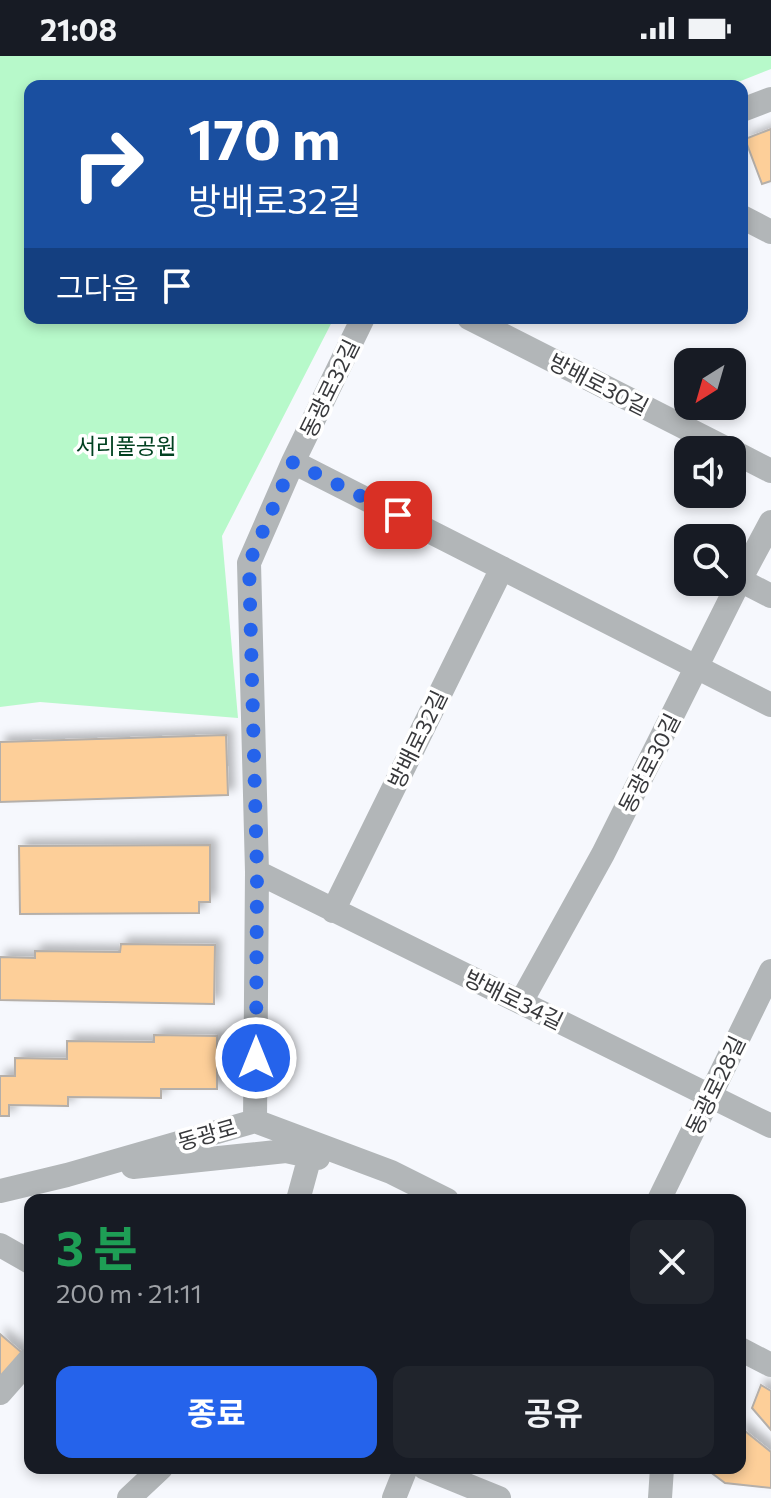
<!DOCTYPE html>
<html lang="ko">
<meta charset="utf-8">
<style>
body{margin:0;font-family:Commissioner,"Noto Sans KR",sans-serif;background:#20242c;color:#f1f3f6;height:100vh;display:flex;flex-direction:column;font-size:30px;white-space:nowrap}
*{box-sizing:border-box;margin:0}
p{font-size:26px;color:#9ea1a6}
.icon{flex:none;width:44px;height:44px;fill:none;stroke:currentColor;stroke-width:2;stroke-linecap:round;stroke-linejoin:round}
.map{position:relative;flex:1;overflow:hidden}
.panel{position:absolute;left:24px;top:1138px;width:722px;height:280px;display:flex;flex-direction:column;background:#171b24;border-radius:16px;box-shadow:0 4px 12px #0003}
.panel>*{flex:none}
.top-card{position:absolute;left:24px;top:24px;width:724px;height:244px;border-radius:16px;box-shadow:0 4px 12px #0003;background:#1a4fa0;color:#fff;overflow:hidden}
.needle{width:52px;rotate:217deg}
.buttons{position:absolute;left:674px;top:292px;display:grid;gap:16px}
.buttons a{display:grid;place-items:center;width:72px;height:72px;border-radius:16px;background:#171b24;box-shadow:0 4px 12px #0003;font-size:40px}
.pin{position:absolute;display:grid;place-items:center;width:68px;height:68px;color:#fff;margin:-34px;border-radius:16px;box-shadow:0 4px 12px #0006}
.me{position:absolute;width:88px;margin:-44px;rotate:0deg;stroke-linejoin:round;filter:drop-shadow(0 0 6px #0008)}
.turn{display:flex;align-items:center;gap:28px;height:168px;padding:0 32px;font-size:36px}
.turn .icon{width:104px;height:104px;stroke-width:2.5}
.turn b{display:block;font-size:56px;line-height:68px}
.then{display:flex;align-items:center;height:76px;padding:0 32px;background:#0003;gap:16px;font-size:30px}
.round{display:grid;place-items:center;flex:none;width:84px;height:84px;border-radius:16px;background:#20242c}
.headline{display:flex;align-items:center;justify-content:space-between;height:136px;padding:0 32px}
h1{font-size:48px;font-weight:700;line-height:60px;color:#1e9e55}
.button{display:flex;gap:16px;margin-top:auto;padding:16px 32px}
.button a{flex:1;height:92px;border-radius:16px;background:#2563eb;color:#fff;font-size:32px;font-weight:700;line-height:92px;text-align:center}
.button a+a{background:#20242c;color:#f1f3f6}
.status{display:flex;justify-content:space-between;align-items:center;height:56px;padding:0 40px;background:#171b24;direction:ltr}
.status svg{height:22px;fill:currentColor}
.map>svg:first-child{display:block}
</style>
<div class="status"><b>21:08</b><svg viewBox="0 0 49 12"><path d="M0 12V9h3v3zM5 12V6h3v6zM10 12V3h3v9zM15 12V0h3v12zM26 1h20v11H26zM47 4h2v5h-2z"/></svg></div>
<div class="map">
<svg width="771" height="1442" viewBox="0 0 771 1442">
<defs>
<filter id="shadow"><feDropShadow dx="6" dy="-6" stdDeviation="4" flood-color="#0004"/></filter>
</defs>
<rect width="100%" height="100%" fill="#f6f8fd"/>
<path fill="#b7f9ca" d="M 0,0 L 771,0 L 771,13 L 728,30 L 30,30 L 30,262 L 334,262 L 222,480 L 238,662 L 40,646 L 0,651 Z"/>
<path fill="#fdcf99" stroke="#b5afa9" stroke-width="2" filter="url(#shadow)" d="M 771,73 L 771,125 L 762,128 L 745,83 Z
M 226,679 L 228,739 L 0,746 L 0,686 Z
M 210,789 L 210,846 L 199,846 L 199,857 L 20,858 L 19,790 Z
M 121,888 L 215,889 L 214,948 L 0,944 L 0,901 L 35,902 L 35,895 L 120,896 Z
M 154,979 L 217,980 L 217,1033 L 161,1033 L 161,1042 L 68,1041 L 68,1050 L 9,1049 L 9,1060 L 0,1060 L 0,1020 L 15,1020 L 15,1002 L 67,1003 L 67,985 L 154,986 Z
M 0,1278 L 27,1301 L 0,1333 Z
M 761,1329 L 771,1335 L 771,1374 L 752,1352 Z
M 740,1371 L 771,1396 L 771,1432 L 725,1427 L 705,1412 L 740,1412 Z"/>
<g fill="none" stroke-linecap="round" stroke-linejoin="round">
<path stroke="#b2b6b8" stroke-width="24" d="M 742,54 L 771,43
M 742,161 L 771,176
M 469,262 L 729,394
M 732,395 L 771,415
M 293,406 L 771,649
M 740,524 L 771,540
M 257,816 L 771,1070
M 333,855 L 502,512
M 521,946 L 603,798 L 740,524 L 771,466
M 255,1065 L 257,816 L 249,507 L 293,406 L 363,262
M 133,1111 L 286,1095 L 318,1102
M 0,1135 L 67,1119 L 255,1065 L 391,1116 L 447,1144
M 298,1144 L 310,1100
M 659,1144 L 771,915
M 0,1189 L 30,1206
M 740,1293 L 771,1309
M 0,1337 L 30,1303
M 425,1412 L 499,1442
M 129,1442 L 161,1412
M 394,1442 L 406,1412
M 660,1442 L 662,1412"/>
</g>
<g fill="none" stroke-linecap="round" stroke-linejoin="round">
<path stroke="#2563eb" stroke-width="14" stroke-dasharray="0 25.2" d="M 256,1002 L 257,816 L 249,507 L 293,406 L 398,459"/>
</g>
<g text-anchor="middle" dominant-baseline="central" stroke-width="7" stroke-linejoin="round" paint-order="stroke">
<g font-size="22" fill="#38393c" stroke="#fff">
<text transform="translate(599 328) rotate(27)">방배로30길</text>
<text transform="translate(329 332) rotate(-64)">동광로32길</text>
<text transform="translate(417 683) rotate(-64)">방배로32길</text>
<text transform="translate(649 707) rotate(-63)">동광로30길</text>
<text transform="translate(514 943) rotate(26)">방배로34길</text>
<text transform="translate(715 1029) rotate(-64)">동광로28길</text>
<text transform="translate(207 1078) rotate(-16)">동광로</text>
</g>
<g font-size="22" fill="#014120" stroke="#fff">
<text x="126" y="389">서리풀공원</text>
</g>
</g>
</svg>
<div class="buttons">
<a><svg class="needle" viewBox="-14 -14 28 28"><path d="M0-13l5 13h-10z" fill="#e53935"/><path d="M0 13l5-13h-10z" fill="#9ea1a6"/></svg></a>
<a><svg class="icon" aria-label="sound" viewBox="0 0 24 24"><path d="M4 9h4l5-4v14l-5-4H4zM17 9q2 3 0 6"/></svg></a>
<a><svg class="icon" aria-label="search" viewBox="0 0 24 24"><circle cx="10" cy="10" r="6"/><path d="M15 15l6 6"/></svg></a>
</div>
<div class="pin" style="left:398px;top:459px;background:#d93025"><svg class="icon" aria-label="arrive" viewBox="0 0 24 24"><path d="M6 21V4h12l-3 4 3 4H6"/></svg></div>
<svg class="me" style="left:256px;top:1002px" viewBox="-20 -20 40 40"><circle r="17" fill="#2563eb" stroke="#fff" stroke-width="3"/><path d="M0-11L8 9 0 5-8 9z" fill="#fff"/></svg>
<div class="top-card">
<div class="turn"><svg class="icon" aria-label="right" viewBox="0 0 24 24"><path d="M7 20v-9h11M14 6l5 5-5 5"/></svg><div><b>170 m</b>방배로32길</div></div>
<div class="then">그다음<svg class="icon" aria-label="arrive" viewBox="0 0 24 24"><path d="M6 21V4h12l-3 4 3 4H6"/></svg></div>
</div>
<section class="panel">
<div class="headline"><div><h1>3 분</h1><p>200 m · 21:11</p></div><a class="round"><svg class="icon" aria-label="close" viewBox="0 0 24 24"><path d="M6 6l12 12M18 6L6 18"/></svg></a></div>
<div class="button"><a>종료</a><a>공유</a></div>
</section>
</div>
